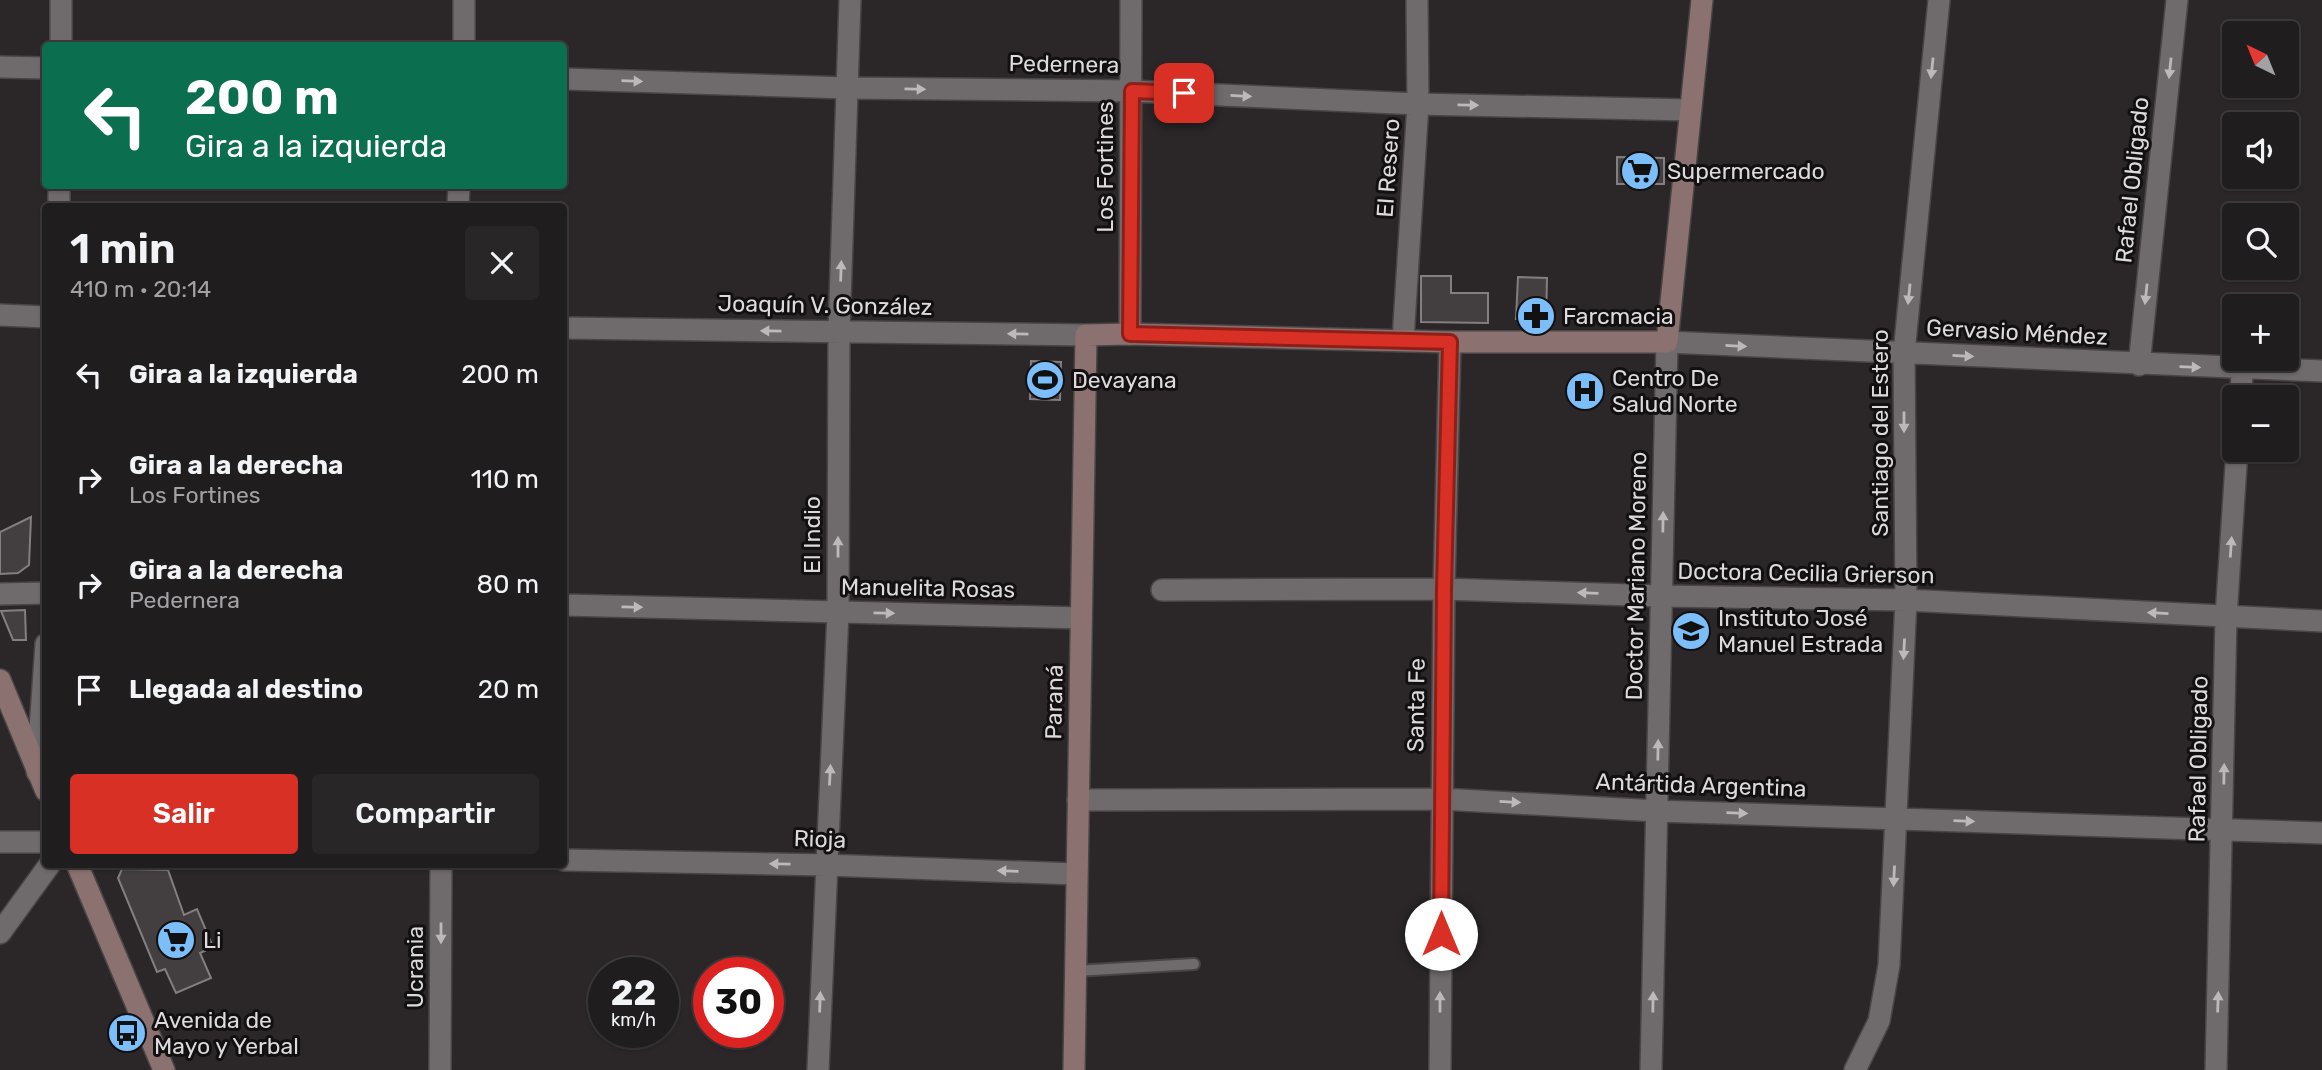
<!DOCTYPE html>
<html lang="es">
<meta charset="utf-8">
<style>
body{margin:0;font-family:Rubik,sans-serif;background:#282627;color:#f1f3f6;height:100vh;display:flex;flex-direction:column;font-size:26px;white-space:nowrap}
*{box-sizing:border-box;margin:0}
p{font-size:23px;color:#a2a2a4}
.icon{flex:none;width:38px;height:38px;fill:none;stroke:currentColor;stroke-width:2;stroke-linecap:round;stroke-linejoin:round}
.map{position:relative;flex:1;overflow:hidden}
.side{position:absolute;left:42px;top:203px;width:525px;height:665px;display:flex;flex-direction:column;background:#201d1e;border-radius:7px;box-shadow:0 2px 5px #0004,0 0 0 2px #3d3b3c}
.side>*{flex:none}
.hud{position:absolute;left:42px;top:42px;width:525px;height:147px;border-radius:7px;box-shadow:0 2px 5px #0004,0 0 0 2px #3d3b3c;background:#0b6e4f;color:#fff;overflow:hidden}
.needle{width:46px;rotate:317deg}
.buttons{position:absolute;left:2222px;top:21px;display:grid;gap:14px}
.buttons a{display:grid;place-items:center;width:77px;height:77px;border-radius:7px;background:#201d1e;box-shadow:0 2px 5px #0004,0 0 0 2px #3d3b3c;font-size:35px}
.speed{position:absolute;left:588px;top:957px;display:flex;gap:14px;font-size:35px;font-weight:700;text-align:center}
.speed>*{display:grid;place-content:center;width:91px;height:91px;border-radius:50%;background:#201d1e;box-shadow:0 2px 5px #0004,0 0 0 2px #3d3b3c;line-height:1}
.speed small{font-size:18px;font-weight:400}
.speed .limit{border:10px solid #d22;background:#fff;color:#111}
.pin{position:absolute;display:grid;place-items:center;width:60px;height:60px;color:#fff;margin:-30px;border-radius:14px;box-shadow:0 4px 10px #0006}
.me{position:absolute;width:77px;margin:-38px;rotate:0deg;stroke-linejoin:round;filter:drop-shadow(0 0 5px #0008)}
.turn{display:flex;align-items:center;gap:24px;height:147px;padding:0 28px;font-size:32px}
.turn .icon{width:91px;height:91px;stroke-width:2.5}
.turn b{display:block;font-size:49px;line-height:60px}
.round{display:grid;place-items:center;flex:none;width:74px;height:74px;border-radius:7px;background:#282627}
.headline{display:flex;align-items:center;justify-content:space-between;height:119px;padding:0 28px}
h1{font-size:42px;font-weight:600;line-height:52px}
.primary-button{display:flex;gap:14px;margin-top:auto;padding:14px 28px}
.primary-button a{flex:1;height:80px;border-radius:7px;background:#d93025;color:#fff;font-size:28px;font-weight:600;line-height:80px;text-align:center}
.primary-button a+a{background:#282627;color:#f1f3f6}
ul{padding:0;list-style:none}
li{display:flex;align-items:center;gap:21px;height:105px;padding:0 28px}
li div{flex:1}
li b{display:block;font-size:26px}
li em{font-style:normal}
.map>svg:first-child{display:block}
</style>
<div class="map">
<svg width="2322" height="1070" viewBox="0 0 2322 1070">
<rect width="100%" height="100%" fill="#2b2728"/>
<path fill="#433f41" stroke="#837e81" stroke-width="2" d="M 1617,157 L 1664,158 L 1664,184 L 1617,184 Z
M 1421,276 L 1451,276 L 1451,293 L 1488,293 L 1488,323 L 1421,322 Z
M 1518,277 L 1547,278 L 1546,320 L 1516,319 Z
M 1031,361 L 1061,362 L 1060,400 L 1030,399 Z
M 31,517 L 29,565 L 18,573 L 0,574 L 0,532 Z
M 25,610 L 26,640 L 13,640 L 1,611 Z
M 122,869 L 168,870 L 184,915 L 197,909 L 213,947 L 200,953 L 211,978 L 176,993 L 165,969 L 157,972 L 118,878 Z"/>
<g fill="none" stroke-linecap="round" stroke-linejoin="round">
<defs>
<path id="lane" d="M 1075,971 L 1194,964"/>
<path id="street" d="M 61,46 L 61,0
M 464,46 L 464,0
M 0,67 L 46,68
M 564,79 L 847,88 L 1132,91 L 1418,104 L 1690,110
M 59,206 L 59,186
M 458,206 L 459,186
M 0,315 L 46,317
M 564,328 L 1086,335
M 1130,334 L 1131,0
M 1403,340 L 1418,104 L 1417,0
M 2139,365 L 2177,0
M 2241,397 L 2242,369
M 1162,590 L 1444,589 L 1662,596 L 1906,600 L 2322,621
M 0,594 L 46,593
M 564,605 L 1081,618
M 37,772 L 46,644
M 1078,800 L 1442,799 L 1657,811 L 2322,833
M 0,842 L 46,842
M 564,860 L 826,865 L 1076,874
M 0,933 L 50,864
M 440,1070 L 441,864
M 818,1070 L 838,612 L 839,332 L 850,0
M 1440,1070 L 1444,589 L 1450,342
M 1651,1070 L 1667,342 L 2322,371
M 1855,1070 L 1879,1021 L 1889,965 L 1906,600 L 1904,353 L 1939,0
M 2216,1070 L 2226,617 L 2237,450"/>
<path id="secondary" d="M 0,680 L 46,791
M 77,864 L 164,1070
M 1074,1070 L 1086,335 L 1130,334 L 1450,342 L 1667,342 L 1702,0"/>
</defs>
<use href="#lane" stroke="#494546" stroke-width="14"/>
<use href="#street" stroke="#494546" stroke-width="24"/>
<use href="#secondary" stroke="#494546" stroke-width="24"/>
<use href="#lane" stroke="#6f6a6b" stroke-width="10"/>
<use href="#street" stroke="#6f6a6b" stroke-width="21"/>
<use href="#secondary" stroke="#8b7170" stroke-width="21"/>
</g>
<defs><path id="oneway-solid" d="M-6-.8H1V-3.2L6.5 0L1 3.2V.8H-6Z" transform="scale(1.75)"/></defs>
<g fill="#bdb8b9">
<use href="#oneway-solid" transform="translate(1932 68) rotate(96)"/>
<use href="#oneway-solid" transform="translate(2170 68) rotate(96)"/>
<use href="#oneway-solid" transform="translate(632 81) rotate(2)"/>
<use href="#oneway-solid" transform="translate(915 89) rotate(1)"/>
<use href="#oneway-solid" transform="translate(1241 96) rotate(3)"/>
<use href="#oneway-solid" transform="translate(1468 105) rotate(1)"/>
<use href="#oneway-solid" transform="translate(841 271) rotate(-88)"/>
<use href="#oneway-solid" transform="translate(1909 294) rotate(96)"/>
<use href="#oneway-solid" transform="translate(2146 294) rotate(96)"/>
<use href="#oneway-solid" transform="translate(771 331) rotate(-179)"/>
<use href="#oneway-solid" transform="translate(1018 334) rotate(-179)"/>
<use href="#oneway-solid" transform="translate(1736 346) rotate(3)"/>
<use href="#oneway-solid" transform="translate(1963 356) rotate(3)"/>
<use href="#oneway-solid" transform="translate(2190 367) rotate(2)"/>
<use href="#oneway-solid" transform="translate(1904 422) rotate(90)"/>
<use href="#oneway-solid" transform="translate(1663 522) rotate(-89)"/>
<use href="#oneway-solid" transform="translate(838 547) rotate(-90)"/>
<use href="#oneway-solid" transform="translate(2231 547) rotate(-86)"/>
<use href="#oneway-solid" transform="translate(1588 593) rotate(-178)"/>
<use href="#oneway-solid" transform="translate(632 607) rotate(1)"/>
<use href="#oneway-solid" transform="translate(884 613) rotate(1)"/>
<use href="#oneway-solid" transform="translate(2158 613) rotate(-177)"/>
<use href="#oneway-solid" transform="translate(1904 649) rotate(93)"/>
<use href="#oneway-solid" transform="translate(1658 750) rotate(-89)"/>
<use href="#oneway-solid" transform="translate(2224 774) rotate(-89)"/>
<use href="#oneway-solid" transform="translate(830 775) rotate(-87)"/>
<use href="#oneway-solid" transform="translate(1510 802) rotate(3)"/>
<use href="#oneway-solid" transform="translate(1737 813) rotate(2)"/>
<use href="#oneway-solid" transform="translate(1964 821) rotate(2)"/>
<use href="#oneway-solid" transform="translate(780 864) rotate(-179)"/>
<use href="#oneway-solid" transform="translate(1008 871) rotate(-178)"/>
<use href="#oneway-solid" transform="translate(1894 876) rotate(93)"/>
<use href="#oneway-solid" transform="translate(441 933) rotate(90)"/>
<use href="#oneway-solid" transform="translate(820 1002) rotate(-88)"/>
<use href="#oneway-solid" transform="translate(1440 1002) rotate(-90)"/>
<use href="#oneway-solid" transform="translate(1653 1002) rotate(-89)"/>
<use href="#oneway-solid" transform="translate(2218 1002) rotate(-88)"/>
</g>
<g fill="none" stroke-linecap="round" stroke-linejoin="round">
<defs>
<path id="route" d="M 1184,93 L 1132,91 L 1130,334 L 1450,342 L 1444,589 L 1441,934"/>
</defs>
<use href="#route" stroke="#8d1f18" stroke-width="18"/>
<use href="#route" stroke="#d93025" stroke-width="12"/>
</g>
<defs>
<symbol id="supermarket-disc" viewBox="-11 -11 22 22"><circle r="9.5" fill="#7cbef9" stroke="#121011"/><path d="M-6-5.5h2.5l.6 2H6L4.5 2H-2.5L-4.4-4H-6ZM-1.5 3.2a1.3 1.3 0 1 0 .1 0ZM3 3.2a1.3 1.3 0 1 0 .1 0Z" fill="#111"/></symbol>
<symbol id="pharmacy-disc" viewBox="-11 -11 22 22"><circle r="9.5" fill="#7cbef9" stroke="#121011"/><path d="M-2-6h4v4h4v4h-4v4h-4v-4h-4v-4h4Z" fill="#111"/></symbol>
<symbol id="stadium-disc" viewBox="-11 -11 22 22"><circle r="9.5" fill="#7cbef9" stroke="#121011"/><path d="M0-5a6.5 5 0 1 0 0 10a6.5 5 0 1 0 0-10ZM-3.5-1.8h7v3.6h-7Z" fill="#111"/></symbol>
<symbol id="hospital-disc" viewBox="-11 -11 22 22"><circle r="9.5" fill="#7cbef9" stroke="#121011"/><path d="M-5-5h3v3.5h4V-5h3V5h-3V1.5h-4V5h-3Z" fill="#111"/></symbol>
<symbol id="school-disc" viewBox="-11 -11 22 22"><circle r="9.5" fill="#7cbef9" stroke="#121011"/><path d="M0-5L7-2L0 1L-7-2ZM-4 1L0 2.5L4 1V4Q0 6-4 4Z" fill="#111"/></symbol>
<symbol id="bus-disc" viewBox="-11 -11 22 22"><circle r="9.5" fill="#7cbef9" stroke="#121011"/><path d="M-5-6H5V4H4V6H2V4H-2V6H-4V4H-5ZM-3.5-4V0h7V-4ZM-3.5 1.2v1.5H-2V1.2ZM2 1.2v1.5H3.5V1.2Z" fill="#111"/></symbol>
</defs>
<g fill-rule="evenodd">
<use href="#supermarket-disc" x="1618" y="149" width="44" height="44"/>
<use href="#pharmacy-disc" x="1514" y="294" width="44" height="44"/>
<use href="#stadium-disc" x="1023" y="358" width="44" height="44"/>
<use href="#hospital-disc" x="1563" y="369" width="44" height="44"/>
<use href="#school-disc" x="1669" y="609" width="44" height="44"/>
<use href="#supermarket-disc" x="154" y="918" width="44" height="44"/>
<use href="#bus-disc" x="105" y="1011" width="44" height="44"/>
</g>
<g text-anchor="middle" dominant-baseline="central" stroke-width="6" stroke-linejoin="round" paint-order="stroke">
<g font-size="23" fill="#dedadb" stroke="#121011">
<text transform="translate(1064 64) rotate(1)">Pedernera</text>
<text transform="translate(1105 167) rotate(-90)">Los Fortines</text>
<text transform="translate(1388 168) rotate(-86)">El Resero</text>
<text transform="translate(2132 180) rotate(-84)">Rafael Obligado</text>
<text transform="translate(825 305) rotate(1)">Joaquín V. González</text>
<text transform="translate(2017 332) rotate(3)">Gervasio Méndez</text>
<text transform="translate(1880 433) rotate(-90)">Santiago del Estero</text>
<text transform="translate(812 535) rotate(-90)">El Indio</text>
<text transform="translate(1806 573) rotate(1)">Doctora Cecilia Grierson</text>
<text transform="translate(1636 576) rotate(-89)">Doctor Mariano Moreno</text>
<text transform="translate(928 588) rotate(1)">Manuelita Rosas</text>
<text transform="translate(1054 702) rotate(-89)">Paraná</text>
<text transform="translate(1416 705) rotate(-89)">Santa Fe</text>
<text transform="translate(2198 759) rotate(-89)">Rafael Obligado</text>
<text transform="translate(1701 785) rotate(2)">Antártida Argentina</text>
<text transform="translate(820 839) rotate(2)">Rioja</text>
<text transform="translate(415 967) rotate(-90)">Ucrania</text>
</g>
<g font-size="23" fill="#dedadb" stroke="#121011" text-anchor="start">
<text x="1667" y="171">Supermercado</text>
<text x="1563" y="316">Farcmacia</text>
<text x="1612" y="378">Centro De<tspan x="1612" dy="26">Salud Norte</tspan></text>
<text x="1072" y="380">Devayana</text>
<text x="1718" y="618">Instituto José<tspan x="1718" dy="26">Manuel Estrada</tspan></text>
<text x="203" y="940">Li</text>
<text x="154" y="1020">Avenida de<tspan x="154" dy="26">Mayo y Yerbal</tspan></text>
</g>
</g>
</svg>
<div class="buttons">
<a><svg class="needle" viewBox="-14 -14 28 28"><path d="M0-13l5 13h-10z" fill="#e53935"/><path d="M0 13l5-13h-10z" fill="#a2a2a4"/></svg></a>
<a><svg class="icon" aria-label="sound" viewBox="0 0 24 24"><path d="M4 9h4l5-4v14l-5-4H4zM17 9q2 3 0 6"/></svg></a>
<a><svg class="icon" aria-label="search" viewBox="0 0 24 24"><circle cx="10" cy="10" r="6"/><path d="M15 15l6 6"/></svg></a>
<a>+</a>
<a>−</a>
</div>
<div class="speed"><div>22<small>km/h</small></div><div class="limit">30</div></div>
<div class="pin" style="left:1184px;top:93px;background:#d93025"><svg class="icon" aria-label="arrive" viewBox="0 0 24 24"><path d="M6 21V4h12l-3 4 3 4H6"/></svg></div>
<svg class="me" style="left:1441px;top:934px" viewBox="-20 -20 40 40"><circle r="19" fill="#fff"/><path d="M0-13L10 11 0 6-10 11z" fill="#d93025"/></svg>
<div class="hud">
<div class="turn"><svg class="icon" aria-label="left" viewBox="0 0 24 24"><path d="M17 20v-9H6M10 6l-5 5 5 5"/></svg><div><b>200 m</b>Gira a la izquierda</div></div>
</div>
<section class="side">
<div class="headline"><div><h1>1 min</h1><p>410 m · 20:14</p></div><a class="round"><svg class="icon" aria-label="close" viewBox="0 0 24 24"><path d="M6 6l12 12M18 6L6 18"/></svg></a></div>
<ul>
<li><svg class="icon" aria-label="left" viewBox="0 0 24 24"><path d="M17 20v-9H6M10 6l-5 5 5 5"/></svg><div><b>Gira a la izquierda</b></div><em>200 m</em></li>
<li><svg class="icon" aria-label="right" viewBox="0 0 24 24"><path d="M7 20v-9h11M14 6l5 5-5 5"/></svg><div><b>Gira a la derecha</b><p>Los Fortines</p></div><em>110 m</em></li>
<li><svg class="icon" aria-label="right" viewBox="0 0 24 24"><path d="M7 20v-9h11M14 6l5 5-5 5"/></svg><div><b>Gira a la derecha</b><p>Pedernera</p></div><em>80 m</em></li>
<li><svg class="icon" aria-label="arrive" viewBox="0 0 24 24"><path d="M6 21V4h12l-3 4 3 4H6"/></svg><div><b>Llegada al destino</b></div><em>20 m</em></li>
</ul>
<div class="primary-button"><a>Salir</a><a>Compartir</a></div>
</section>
</div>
